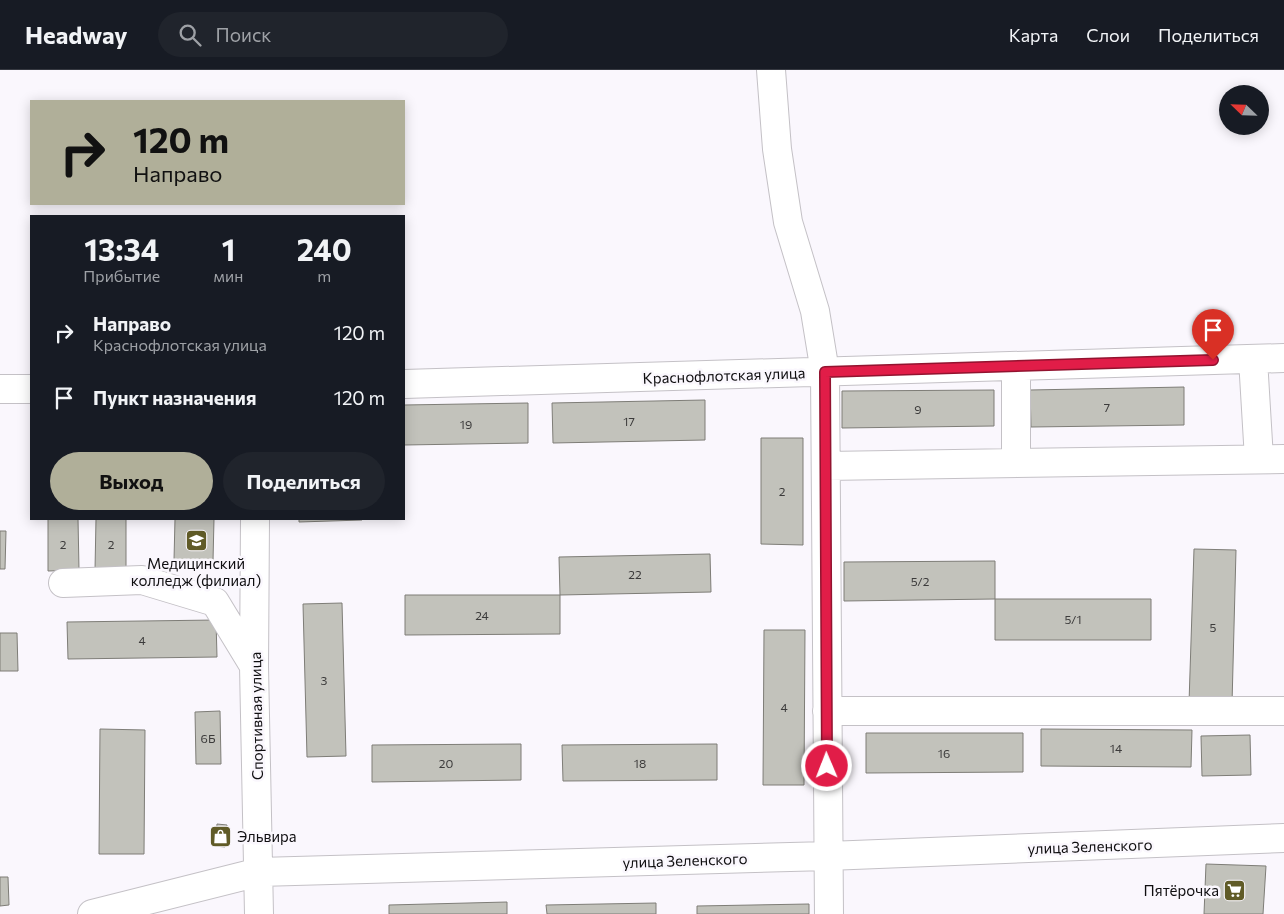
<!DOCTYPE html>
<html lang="ru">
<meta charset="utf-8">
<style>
body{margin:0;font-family:Commissioner,sans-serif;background:#20242c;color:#f1f3f6;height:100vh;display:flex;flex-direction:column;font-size:19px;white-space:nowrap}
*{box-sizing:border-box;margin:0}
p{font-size:16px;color:#9ea1a6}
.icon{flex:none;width:28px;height:28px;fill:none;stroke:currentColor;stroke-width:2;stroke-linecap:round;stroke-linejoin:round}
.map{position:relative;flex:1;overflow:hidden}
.panel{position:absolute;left:30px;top:145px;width:375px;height:305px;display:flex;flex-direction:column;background:#171b24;border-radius:0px;box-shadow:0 2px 12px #0003}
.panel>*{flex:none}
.guide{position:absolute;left:30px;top:30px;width:375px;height:105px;border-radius:0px;box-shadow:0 2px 12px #0003;background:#b0af99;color:#111;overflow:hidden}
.needle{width:32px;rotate:293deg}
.buttons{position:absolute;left:1219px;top:15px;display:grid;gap:10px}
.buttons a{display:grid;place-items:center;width:50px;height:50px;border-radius:50%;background:#171b24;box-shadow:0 2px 12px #0003;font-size:25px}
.pin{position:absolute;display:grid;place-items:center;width:42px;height:42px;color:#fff;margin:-51px -21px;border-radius:50% 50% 50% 0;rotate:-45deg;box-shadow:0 0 5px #0007}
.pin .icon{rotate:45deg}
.me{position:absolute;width:55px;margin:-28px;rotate:359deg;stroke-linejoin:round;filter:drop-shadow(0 0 4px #0008)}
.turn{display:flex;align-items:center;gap:18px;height:105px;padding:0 20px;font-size:22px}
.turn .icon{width:65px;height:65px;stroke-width:2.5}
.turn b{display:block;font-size:35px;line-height:42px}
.eta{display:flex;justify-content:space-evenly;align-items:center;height:85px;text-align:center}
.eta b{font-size:30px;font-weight:700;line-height:35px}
.action{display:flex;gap:10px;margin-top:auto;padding:10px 20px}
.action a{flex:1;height:58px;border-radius:30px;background:#b0af99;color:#111;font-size:20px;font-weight:700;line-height:58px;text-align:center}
.action a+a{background:#20242c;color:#f1f3f6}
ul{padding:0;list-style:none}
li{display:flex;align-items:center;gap:15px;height:65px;padding:0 20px}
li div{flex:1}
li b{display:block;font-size:19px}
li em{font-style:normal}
header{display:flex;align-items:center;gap:30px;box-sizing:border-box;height:70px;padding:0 25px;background:#171b24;border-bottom:1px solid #363941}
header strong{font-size:24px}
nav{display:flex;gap:28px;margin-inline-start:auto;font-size:18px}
.search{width:350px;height:45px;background:#20242c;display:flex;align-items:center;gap:12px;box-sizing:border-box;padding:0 18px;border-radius:28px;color:#9ea1a6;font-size:19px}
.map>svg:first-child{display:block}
</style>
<header>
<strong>Headway</strong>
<div class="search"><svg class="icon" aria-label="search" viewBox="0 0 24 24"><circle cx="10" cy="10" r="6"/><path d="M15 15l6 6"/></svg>Поиск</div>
<nav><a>Карта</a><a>Слои</a><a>Поделиться</a></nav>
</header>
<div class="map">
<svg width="1284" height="844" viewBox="0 0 1284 844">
<rect width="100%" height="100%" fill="#faf7fd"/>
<path fill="#c2c2bb" stroke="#7e7d77" d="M 1184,317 L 1184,355 L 1031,357 L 1030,320 Z
M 994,320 L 994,356 L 842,358 L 842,321 Z
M 705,330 L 705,370 L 553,373 L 552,333 Z
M 528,333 L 528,373 L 404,375 L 404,335 Z
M 761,368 L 803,368 L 803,475 L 761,474 Z
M 48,449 L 78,449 L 79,500 L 48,501 Z
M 96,449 L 126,449 L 126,500 L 95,500 Z
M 175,449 L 214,449 L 213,491 L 174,490 Z
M 299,449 L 362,449 L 362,450 L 299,452 Z
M 0,461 L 6,461 L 5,499 L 0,499 Z
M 1194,479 L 1236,480 L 1232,634 L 1189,633 Z
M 710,484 L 711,522 L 560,525 L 559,487 Z
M 995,491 L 995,529 L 844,531 L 844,492 Z
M 405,525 L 560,525 L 560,564 L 405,565 Z
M 995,529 L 1151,529 L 1151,570 L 995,570 Z
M 342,533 L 346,686 L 307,687 L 303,534 Z
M 216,550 L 217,587 L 68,589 L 67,552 Z
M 764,560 L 805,560 L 804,715 L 763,715 Z
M 0,563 L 17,563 L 18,601 L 0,601 Z
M 220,641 L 221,694 L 196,694 L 195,642 Z
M 100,659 L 145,660 L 144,784 L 99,784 Z
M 1041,659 L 1192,660 L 1191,697 L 1041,696 Z
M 866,663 L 1023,663 L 1023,702 L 866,703 Z
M 1250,665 L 1251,705 L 1202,706 L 1201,666 Z
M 521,674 L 521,710 L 372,712 L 372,675 Z
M 717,674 L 717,710 L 563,711 L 562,675 Z
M 217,754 L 227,755 L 225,777 L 215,776 Z
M 1206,794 L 1266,796 L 1263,844 L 1204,844 Z
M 0,807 L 8,807 L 9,835 L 0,836 Z
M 507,832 L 507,844 L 389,844 L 389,835 Z
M 656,833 L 656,844 L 547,844 L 546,835 Z
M 809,834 L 809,844 L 697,844 L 697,836 Z"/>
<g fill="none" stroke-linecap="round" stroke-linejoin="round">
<defs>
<path id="minor" d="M 771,0 L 777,79 L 788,152 L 815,241 L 825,302 L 829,844
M 1253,289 L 1259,389
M 404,314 L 1284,288
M 0,319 L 31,319
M 1016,393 L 1016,296
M 826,396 L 1284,389
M 255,449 L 254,596 L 259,844
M 63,513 L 142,510 L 215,532 L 254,596
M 827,641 L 1284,641
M 92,844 L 259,802 L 828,786 L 1284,768"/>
</defs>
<use href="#minor" stroke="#c4c1c6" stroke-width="30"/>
<use href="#minor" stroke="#fff" stroke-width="28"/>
</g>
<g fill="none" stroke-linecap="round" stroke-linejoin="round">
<defs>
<path id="route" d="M 827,696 L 825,302 L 1213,290"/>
</defs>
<use href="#route" stroke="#92132f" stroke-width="12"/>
<use href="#route" stroke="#e11d48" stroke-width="9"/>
</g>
<defs>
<symbol id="university-square" viewBox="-11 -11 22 22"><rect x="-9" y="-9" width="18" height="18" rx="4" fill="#605b27" stroke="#faf7fd"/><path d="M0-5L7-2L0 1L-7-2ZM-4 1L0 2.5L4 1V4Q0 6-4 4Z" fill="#fff"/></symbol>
<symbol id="shop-square" viewBox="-11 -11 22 22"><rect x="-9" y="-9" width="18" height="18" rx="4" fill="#605b27" stroke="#faf7fd"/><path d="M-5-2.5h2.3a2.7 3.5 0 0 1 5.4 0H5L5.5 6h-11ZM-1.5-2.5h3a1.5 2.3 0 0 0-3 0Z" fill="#fff"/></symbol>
<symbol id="supermarket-square" viewBox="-11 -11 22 22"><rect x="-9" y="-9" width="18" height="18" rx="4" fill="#605b27" stroke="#faf7fd"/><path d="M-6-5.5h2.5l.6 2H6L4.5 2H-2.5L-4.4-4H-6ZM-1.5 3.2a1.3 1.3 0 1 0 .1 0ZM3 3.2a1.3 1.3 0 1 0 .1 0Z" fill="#fff"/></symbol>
</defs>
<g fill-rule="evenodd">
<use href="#university-square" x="184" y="458" width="25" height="25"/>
<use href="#shop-square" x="208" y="754" width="25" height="25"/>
<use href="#supermarket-square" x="1222" y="808" width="25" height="25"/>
</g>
<g text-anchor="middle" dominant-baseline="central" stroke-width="5" stroke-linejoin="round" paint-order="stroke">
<g font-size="12" fill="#3c3b3b">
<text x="1107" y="337">7</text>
<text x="918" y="339">9</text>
<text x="629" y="351">17</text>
<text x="466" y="354">19</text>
<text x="782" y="421">2</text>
<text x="63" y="474">2</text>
<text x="111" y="474">2</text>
<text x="635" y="504">22</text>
<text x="920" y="511">5/2</text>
<text x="482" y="545">24</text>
<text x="1073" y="549">5/1</text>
<text x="1213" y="557">5</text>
<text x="142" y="570">4</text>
<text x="324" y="610">3</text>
<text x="784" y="637">4</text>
<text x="208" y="668">6Б</text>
<text x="1116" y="678">14</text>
<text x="944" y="683">16</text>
<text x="446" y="693">20</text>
<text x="640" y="693">18</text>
</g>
<g font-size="15" fill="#0f0e10" stroke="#faf7fd">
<text transform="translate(724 305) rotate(-2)">Краснофлотская улица</text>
<text transform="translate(256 646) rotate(-91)">Спортивная улица</text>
<text transform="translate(1090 776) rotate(-2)">улица Зеленского</text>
<text transform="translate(685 790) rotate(-2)">улица Зеленского</text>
</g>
<g font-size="15" fill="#0f0e10" stroke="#faf7fd">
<text x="196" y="493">Медицинский<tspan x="196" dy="17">колледж (филиал)</tspan></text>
<text x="237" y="766" text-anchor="start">Эльвира</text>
<text x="1219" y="820" text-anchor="end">Пятёрочка</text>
</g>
</g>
</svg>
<div class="buttons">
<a><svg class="needle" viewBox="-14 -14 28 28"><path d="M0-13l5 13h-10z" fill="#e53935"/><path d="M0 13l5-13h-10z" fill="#9ea1a6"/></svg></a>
</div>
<div class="pin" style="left:1213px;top:290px;background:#d93025"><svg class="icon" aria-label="arrive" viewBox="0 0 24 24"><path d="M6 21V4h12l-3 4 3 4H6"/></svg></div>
<svg class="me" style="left:827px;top:696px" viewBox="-20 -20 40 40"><circle r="17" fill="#e11d48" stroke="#fff" stroke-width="3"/><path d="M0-11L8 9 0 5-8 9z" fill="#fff"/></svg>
<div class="guide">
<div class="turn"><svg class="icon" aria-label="right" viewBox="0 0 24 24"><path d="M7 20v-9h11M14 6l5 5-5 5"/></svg><div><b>120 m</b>Направо</div></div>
</div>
<section class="panel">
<div class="eta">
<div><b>13:34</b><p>Прибытие</p></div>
<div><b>1</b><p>мин</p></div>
<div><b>240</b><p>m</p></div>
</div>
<ul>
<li><svg class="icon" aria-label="right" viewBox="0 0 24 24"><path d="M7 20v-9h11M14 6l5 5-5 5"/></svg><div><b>Направо</b><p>Краснофлотская улица</p></div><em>120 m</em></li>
<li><svg class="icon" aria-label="arrive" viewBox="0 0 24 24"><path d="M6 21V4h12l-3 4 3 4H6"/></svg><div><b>Пункт назначения</b></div><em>120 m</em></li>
</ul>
<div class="action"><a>Выход</a><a>Поделиться</a></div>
</section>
</div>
